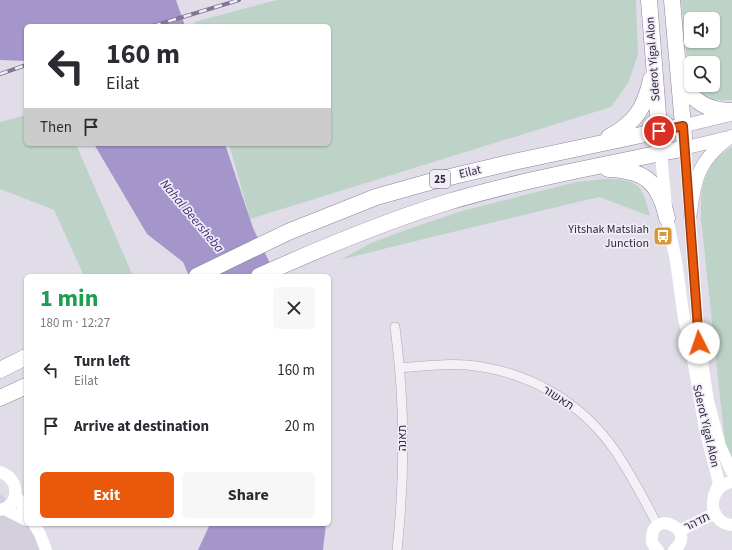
<!DOCTYPE html>
<meta charset="utf-8">
<style>
body{margin:0;font-family:"Source Sans 3",Heebo,sans-serif;background:#f7f7f7;color:#2b2b33;height:100vh;display:flex;flex-direction:column;font-size:15px;white-space:nowrap}
*{box-sizing:border-box;margin:0}
p{font-size:13px;color:#7c7c81}
.icon{flex:none;width:22px;height:22px;fill:none;stroke:currentColor;stroke-width:2;stroke-linecap:round;stroke-linejoin:round}
.map{position:relative;flex:1;overflow:hidden}
.sheet{position:absolute;left:24px;top:274px;width:307px;height:252px;display:flex;flex-direction:column;background:#fff;border-radius:6px;box-shadow:0 1px 3px #0004}
.sheet>*{flex:none}
.top-card{position:absolute;left:24px;top:24px;width:307px;height:122px;border-radius:6px;box-shadow:0 1px 3px #0004;background:#fff;color:#2b2b33;overflow:hidden}
.tools{position:absolute;left:684px;top:12px;display:grid;gap:8px}
.tools a{display:grid;place-items:center;width:36px;height:36px;border-radius:6px;background:#fff;box-shadow:0 1px 3px #0004;font-size:20px}
.pin{position:absolute;display:grid;place-items:center;width:34px;height:34px;color:#fff;margin:-17px;border:2px solid #fff;border-radius:50%;box-shadow:0 1px 4px #0007}
.me{position:absolute;width:44px;margin:-22px;rotate:356deg;stroke-linejoin:round;filter:drop-shadow(0 0 3px #0008)}
.turn{display:flex;align-items:center;gap:14px;height:84px;padding:0 16px;font-size:18px}
.turn .icon{width:52px;height:52px;stroke-width:2.5}
.turn b{display:block;font-size:28px;line-height:34px}
.then{display:flex;align-items:center;height:38px;padding:0 16px;background:#0003;gap:8px;font-size:15px}
.round{display:grid;place-items:center;flex:none;width:42px;height:42px;border-radius:6px;background:#f7f7f7}
.summary{display:flex;align-items:center;justify-content:space-between;height:68px;padding:0 16px}
h1{font-size:24px;font-weight:700;line-height:30px;color:#1e9e55}
.action{display:flex;gap:8px;margin-top:auto;padding:8px 16px}
.action a{flex:1;height:46px;border-radius:6px;background:#ea580c;color:#fff;font-size:16px;font-weight:700;line-height:46px;text-align:center}
.action a+a{background:#f7f7f7;color:#2b2b33}
ul{padding:0;list-style:none}
li{display:flex;align-items:center;gap:12px;height:56px;padding:0 16px}
li div{flex:1}
li b{display:block;font-size:15px}
li em{font-style:normal}
.map>svg:first-child{display:block}
</style>
<div class="map">
<svg width="732" height="550" viewBox="0 0 732 550">
<rect width="100%" height="100%" fill="#e1dde8"/>
<path fill="#d4cfdd" d="M 0,494 L 22,514 L 43,550 L 0,550 Z"/>
<path fill="#bed3c8" fill-rule="evenodd" d="M 277,0 L 636,0 L 638,55 L 628,83 L 611,107 L 250,219 L 229,144 L 329,144 L 329,26 L 195,26 L 194,22 Z
M 681,0 L 732,0 L 732,100 C 717,102 703,98 695,85 L 713,85 L 713,63 L 691,63 L 691,77 L 687,59 ZM 691,19 L 713,19 L 713,41 L 691,41 Z
M 26,115 L 26,144 L 76,144 L 133,276 L 84,276 L 54,210 L 0,189 L 0,122 Z
M 732,147 L 732,464 L 726,453 L 701,219 C 700,187 703,165 732,147 Z
M 604,179 C 638,179 642,183 650,216 L 599,197 L 399,245 L 340,260 L 371,243 L 414,227 L 462,211 L 576,182 Z"/>
<path fill="#a495cb" d="M 0,0 L 176,0 L 185,26 L 26,26 L 26,61 L 0,60 Z
M 94,144 L 225,144 L 253,228 L 276,276 L 189,276 L 183,262 L 147,234 Z
M 210,524 L 326,524 L 323,550 L 198,550 Z"/>
<g fill="none" stroke-linecap="round" stroke-linejoin="round">
<defs>
<path id="street" d="M 395,327 C 405,401 405,476 397,550
M 400,368 C 422,366 445,363 467,365 C 528,371 581,401 616,452 C 632,476 645,501 658,526"/>
<path id="primary" d="M 683,126 L 732,114
M 685,148 L 726,138
M 690,215 C 695,177 699,159 732,136"/>
<path id="highway" d="M 649,0 L 660,140
M 682,77 C 689,101 708,111 732,111
M 609,137 C 635,123 645,108 651,79
M 608,169 C 645,170 659,182 667,218
M 197,276 L 288,232 L 376,197 L 433,181 L 509,163 L 683,126
M 259,276 C 321,248 383,222 448,202 C 525,179 606,165 685,148 L 672,0
M 0,370 L 26,357
M 0,398 L 26,386"/>
</defs>
<use href="#street" stroke="#aca6b6" stroke-width="10"/>
<use href="#primary" stroke="#a59cb5" stroke-width="14"/>
<use href="#highway" stroke="#8e84a0" stroke-width="17"/>
<use href="#street" stroke="#f3f0f6" stroke-width="9"/>
<path stroke="#fff" stroke-width="12" d="M 685,148 L 699,343 L 708,401 L 720,446 L 732,472
M 661,154 L 667,218 L 676,261 L 684,319 L 692,353 L 705,429 L 719,483 L 714,495
M 0,472 C 20,478 21,505 0,510
M 732,482 C 707,486 706,522 732,525
M 15,495 L 26,510
M 4,509 L 26,520
M 34,524 L 40,534 L 46,550
M 679,531 L 715,513
M 658,550 C 654,547 651,542 652,536 C 655,509 698,531 674,550"/>
<use href="#primary" stroke="#fff" stroke-width="13"/>
<use href="#highway" stroke="#fff" stroke-width="16"/>
<defs>
<path id="rail" d="M 153,26 L 239,0
M 0,74 L 26,65"/>
</defs>
<use href="#rail" stroke="#817693" stroke-width="4"/>
<use href="#rail" stroke="#f0edf6" stroke-width="2.5" stroke-dasharray="8" stroke-linecap="butt"/>
</g>
<g fill="none" stroke-linecap="round" stroke-linejoin="round">
<defs>
<path id="route" d="M 659,131 L 683,126 L 699,343"/>
</defs>
<use href="#route" stroke="#983908" stroke-width="10"/>
<use href="#route" stroke="#ea580c" stroke-width="7"/>
</g>
<defs>
<symbol id="bus-square" viewBox="-11 -11 22 22"><rect x="-9" y="-9" width="18" height="18" rx="4" fill="#d89838" stroke="#f0edf6"/><path d="M-5-6H5V4H4V6H2V4H-2V6H-4V4H-5ZM-3.5-4V0h7V-4ZM-3.5 1.2v1.5H-2V1.2ZM2 1.2v1.5H3.5V1.2Z" fill="#fff"/></symbol>
</defs>
<g fill-rule="evenodd">
<use href="#bus-square" x="652" y="225" width="22" height="22"/>
</g>
<g text-anchor="middle" dominant-baseline="central" stroke-width="3.5" stroke-linejoin="round" paint-order="stroke">
<rect fill="#f0edf6" stroke="#6a6277" stroke-width="1" x="430" y="170" width="20" height="18" rx="3"/>
<g font-size="11" font-weight="bold" fill="#302640">
<text x="440" y="179">25</text>
</g>
<g font-size="12" fill="#302640" stroke="#f0edf6">
<text transform="translate(653 59) rotate(-94)">Sderot Yigal Alon</text>
<text transform="translate(470 172) rotate(-13)">Eilat</text>
<text transform="translate(558 398) rotate(33)">תאשור</text>
<text transform="translate(706 426) rotate(77)">Sderot Yigal Alon</text>
<text transform="translate(402 438) rotate(-90)">תאנה</text>
<text transform="translate(697 522) rotate(-26)">תדהר</text>
</g>
<g font-size="12" fill="#302640" stroke="#f0edf6" text-anchor="end">
<text x="649" y="229">Yitshak Matsliah<tspan x="649" dy="14">Junction</tspan></text>
</g>
<g font-size="13" font-style="italic" fill="#432d77" stroke="#f0edf6">
<text transform="translate(192 216) rotate(50)">Nahal Beersheba</text>
</g>
</g>
</svg>
<div class="tools">
<a><svg class="icon" aria-label="sound" viewBox="0 0 24 24"><path d="M4 9h4l5-4v14l-5-4H4zM17 9q2 3 0 6"/></svg></a>
<a><svg class="icon" aria-label="search" viewBox="0 0 24 24"><circle cx="10" cy="10" r="6"/><path d="M15 15l6 6"/></svg></a>
</div>
<div class="pin" style="left:659px;top:131px;background:#d93025"><svg class="icon" aria-label="arrive" viewBox="0 0 24 24"><path d="M6 21V4h12l-3 4 3 4H6"/></svg></div>
<svg class="me" style="left:699px;top:343px" viewBox="-20 -20 40 40"><circle r="19" fill="#fff"/><path d="M0-13L10 11 0 6-10 11z" fill="#ea580c"/></svg>
<div class="top-card">
<div class="turn"><svg class="icon" aria-label="left" viewBox="0 0 24 24"><path d="M17 20v-9H6M10 6l-5 5 5 5"/></svg><div><b>160 m</b>Eilat</div></div>
<div class="then">Then<svg class="icon" aria-label="arrive" viewBox="0 0 24 24"><path d="M6 21V4h12l-3 4 3 4H6"/></svg></div>
</div>
<section class="sheet">
<div class="summary"><div><h1>1 min</h1><p>180 m · 12:27</p></div><a class="round"><svg class="icon" aria-label="close" viewBox="0 0 24 24"><path d="M6 6l12 12M18 6L6 18"/></svg></a></div>
<ul>
<li><svg class="icon" aria-label="left" viewBox="0 0 24 24"><path d="M17 20v-9H6M10 6l-5 5 5 5"/></svg><div><b>Turn left</b><p>Eilat</p></div><em>160 m</em></li>
<li><svg class="icon" aria-label="arrive" viewBox="0 0 24 24"><path d="M6 21V4h12l-3 4 3 4H6"/></svg><div><b>Arrive at destination</b></div><em>20 m</em></li>
</ul>
<div class="action"><a>Exit</a><a>Share</a></div>
</section>
</div>
